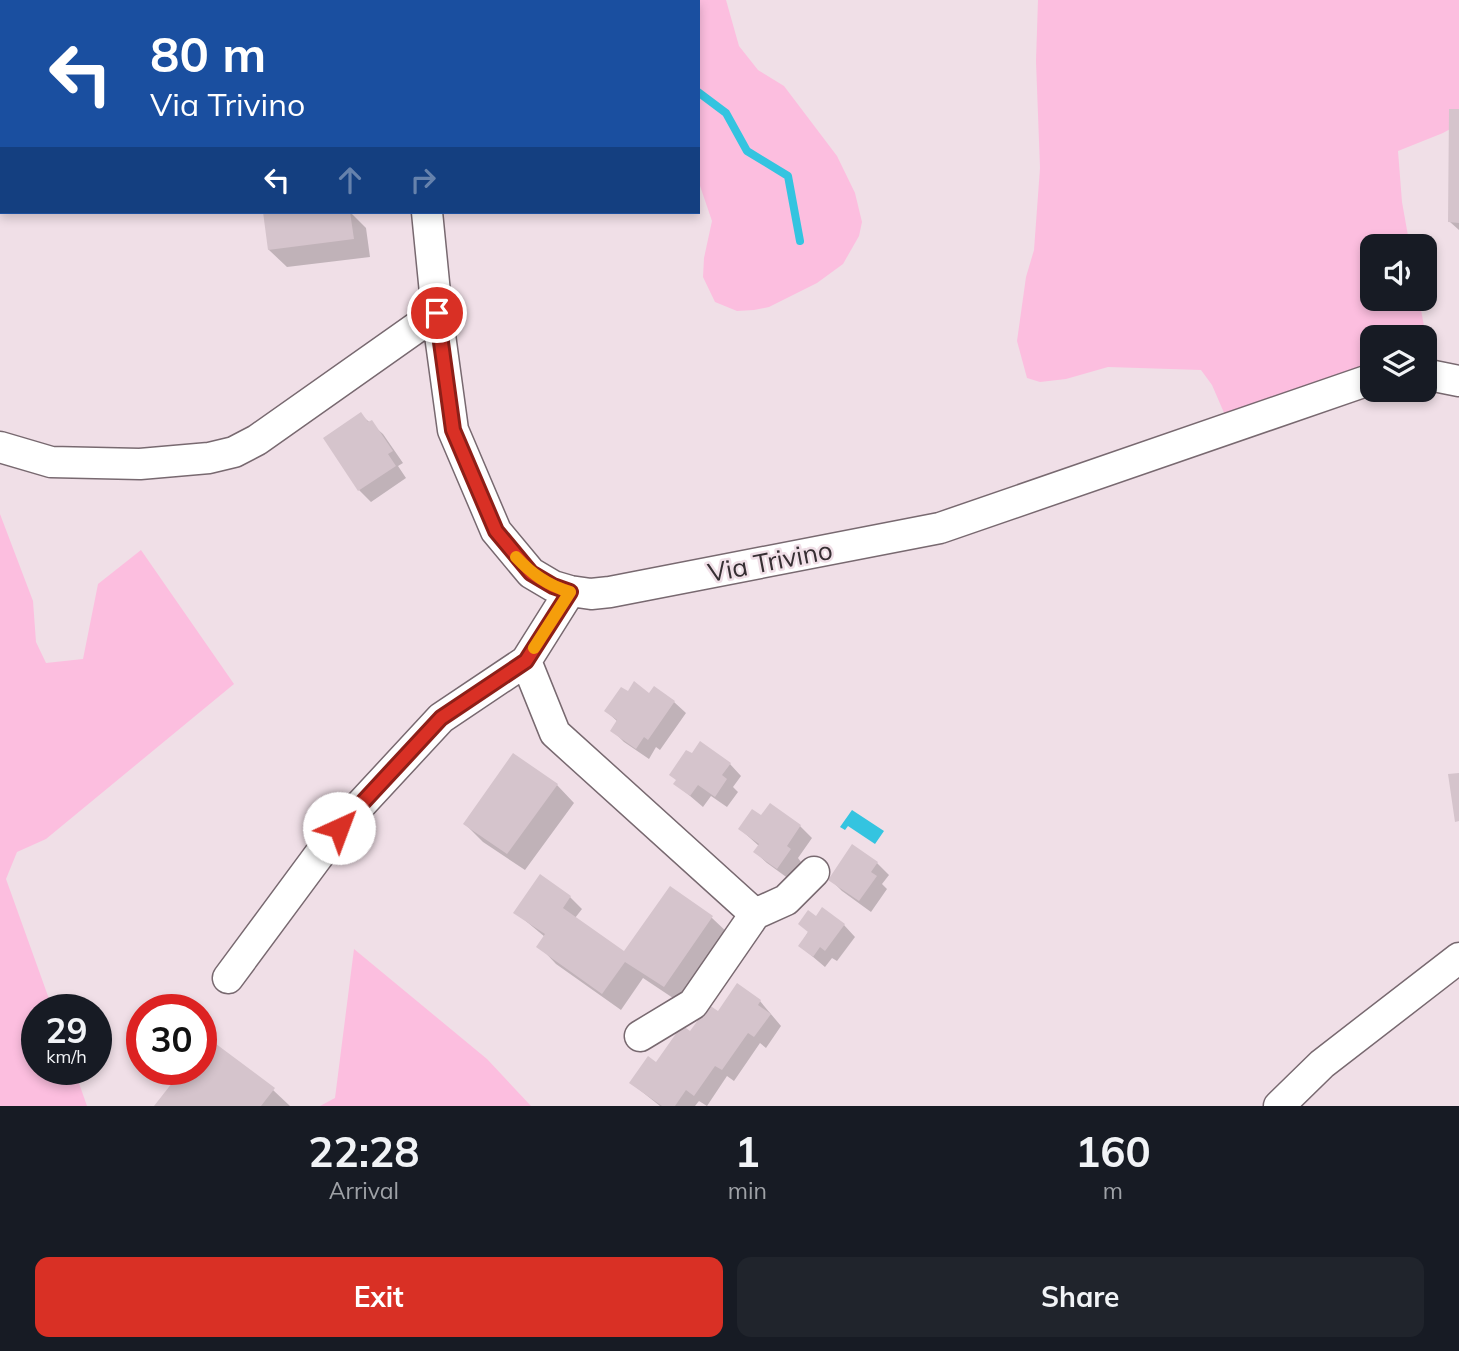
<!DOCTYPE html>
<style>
body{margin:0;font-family:Mulish,sans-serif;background:#20242c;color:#f1f3f6;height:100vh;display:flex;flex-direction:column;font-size:26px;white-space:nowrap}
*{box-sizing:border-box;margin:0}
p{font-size:23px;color:#9ea1a6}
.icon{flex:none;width:38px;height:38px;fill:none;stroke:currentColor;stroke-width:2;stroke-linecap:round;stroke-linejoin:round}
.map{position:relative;height:1106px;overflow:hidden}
.panel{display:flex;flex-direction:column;background:#171b24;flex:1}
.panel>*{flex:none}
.guide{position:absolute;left:0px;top:0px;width:700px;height:214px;box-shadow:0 4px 10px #0003;background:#1a4fa0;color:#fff;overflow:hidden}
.tools{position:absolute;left:1360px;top:234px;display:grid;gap:14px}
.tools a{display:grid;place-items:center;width:77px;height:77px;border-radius:14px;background:#171b24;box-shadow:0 4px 10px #0003;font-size:35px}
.speed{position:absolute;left:21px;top:994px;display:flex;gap:14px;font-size:35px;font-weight:700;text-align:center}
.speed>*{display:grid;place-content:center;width:91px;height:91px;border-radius:50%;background:#171b24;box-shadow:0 4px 10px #0003;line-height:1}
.speed small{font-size:18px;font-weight:400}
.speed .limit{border:10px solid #d22;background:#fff;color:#111}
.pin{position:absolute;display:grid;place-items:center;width:60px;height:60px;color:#fff;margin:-30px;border:4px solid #fff;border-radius:50%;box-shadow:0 2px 7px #0007}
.me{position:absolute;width:77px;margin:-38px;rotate:43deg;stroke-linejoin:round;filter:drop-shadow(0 0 5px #0008)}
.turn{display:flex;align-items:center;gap:24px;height:147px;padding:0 35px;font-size:32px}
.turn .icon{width:91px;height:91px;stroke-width:2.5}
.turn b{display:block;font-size:49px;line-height:60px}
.lanes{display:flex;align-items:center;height:66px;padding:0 35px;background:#0003;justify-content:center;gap:35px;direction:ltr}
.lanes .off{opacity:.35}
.eta{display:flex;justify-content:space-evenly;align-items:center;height:119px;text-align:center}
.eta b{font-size:42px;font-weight:700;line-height:49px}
.cta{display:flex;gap:14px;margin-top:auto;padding:14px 35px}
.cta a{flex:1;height:80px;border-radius:14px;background:#d93025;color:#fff;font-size:28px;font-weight:700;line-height:80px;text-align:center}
.cta a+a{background:#20242c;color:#f1f3f6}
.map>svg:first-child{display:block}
</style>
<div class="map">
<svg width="1459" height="1106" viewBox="0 0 1459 1106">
<rect width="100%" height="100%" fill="#f0dfe7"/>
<path fill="#fcbedf" d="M 587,0 L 726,0 L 739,46 L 758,70 L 784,86 L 837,156 L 855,193 L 862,222 L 859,236 L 843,264 L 817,283 L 769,307 L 754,310 L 737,311 L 715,302 L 703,277 L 704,258 L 712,221 L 698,180 L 698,2 Z
M 1038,0 L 1459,0 L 1459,124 L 1443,133 L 1398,151 L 1402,202 L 1410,247 L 1372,247 L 1372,299 L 1419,299 L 1434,380 L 1425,382 L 1424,338 L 1372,338 L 1372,390 L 1382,390 L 1228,422 L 1212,385 L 1201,370 L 1108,367 L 1066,379 L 1040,382 L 1027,378 L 1017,341 L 1026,277 L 1034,250 L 1040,168 L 1036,61 Z
M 0,514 L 33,601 L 36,642 L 46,663 L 83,659 L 98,584 L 141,550 L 234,684 L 46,839 L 17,852 L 6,879 L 53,1010 L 37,1010 L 37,1069 L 74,1069 L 87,1106 L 0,1106 Z
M 354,949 L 487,1059 L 531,1106 L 320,1106 L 335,1098 Z"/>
<path fill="#34c4e0" d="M 852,810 L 884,831 L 875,844 L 848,826 L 845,830 L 840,827 Z"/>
<path fill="#0003" d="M 0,35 L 2,37 L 2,99 L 0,99 Z
M 1459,111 L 1459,230 L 1450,222 Z
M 264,212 L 350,212 L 366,228 L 370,257 L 287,267 L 269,250 Z
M 360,414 L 383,434 L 403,463 L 398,466 L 406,478 L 371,502 L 359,490 Z
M 629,694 L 649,695 L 674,702 L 686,713 L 660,750 L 656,747 L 649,759 L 624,742 L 612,730 L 618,722 L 606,711 Z
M 730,764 L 741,776 L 733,787 L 738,792 L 727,807 L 711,796 L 703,807 L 676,784 L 677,781 Z
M 557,785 L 574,803 L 525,870 L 483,842 L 465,824 Z
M 762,818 L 800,826 L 812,838 L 798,858 L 801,862 L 789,879 L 767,863 L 755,852 L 759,846 L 740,829 Z
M 853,846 L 877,863 L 889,875 L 882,884 L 887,889 L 871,912 L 842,891 L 830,879 Z
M 540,876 L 570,897 L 582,909 L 575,918 L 625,954 L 670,889 L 712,918 L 730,935 L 682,1004 L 643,978 L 621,1010 L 556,964 L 539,946 L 545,937 L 515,912 Z
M 816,918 L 844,925 L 855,937 L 837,961 L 832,958 L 825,967 L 800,946 Z
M 760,1001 L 781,1026 L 766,1048 L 760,1043 L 734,1081 L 727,1076 L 707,1106 L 699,1101 L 695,1106 L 660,1106 L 631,1083 L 718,1014 Z
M 273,1090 L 290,1106 L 157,1106 Z"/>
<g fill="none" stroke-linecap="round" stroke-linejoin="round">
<path stroke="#34c4e0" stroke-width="8" d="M 665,2 L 665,0
M 698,92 L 726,113 L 747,151 L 788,176 L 800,241"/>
</g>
<path fill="#d5c4cc" d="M 1449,109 L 1459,109 L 1459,223 L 1448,222 Z
M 263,212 L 350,212 L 354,239 L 268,250 Z
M 361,412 L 368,422 L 372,420 L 393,451 L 388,454 L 396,466 L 358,491 L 323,438 Z
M 634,681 L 649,693 L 654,686 L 675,701 L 648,740 L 644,737 L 636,749 L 610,731 L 617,720 L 604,711 L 621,687 L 628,691 Z
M 700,741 L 731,763 L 722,775 L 727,779 L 715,797 L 698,785 L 690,796 L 673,784 L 676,780 L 669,775 L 686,750 L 692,753 Z
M 513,753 L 558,784 L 507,854 L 463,824 Z
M 1459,773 L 1459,821 L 1455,822 L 1448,774 Z
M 770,803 L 801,825 L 787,846 L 791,849 L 777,869 L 753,852 L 759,844 L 738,829 L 752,809 L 761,815 Z
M 852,844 L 878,862 L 871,872 L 877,876 L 859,901 L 828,880 Z
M 540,874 L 571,896 L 563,908 L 624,951 L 670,886 L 713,916 L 664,987 L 625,962 L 602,994 L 536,947 L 545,934 L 513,913 Z
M 822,907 L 845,924 L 825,951 L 820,947 L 813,957 L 798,946 L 808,932 L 798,924 L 808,910 L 816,916 Z
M 737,983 L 761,1000 L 758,1005 L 771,1014 L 754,1037 L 748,1033 L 722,1070 L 715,1066 L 694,1096 L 686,1090 L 675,1106 L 662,1106 L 629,1083 L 648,1056 L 656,1062 L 682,1025 L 690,1031 L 709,1005 L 718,1011 Z
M 208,1038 L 275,1088 L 261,1106 L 154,1106 L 183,1069 L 201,1069 L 201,1046 Z"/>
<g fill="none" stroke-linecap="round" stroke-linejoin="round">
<defs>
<path id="minor" d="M 405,0 L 405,2
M 427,212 L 437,313 L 453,430 L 496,531 L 531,573 L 553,586 L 570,591 L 591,594 L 610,592 L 940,528 L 1372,379
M 1424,374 L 1459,381
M 0,447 L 51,462 L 140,464 L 209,458 L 234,452 L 257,440 L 437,313
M 526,661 L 555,733 L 755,914 L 693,1004 L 640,1036
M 755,914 L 786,900 L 814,872
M 228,978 L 339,828 L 441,718 L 526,661 L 570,591
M 1279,1106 L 1322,1064 L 1459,958"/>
</defs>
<use href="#minor" stroke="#786970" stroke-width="33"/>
<use href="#minor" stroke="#fff" stroke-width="30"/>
</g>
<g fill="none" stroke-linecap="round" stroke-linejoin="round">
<defs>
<path id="route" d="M 339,828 L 441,718 L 526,661 L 570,592 L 553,586 L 531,573 L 496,531 L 453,430 L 437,313"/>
</defs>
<use href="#route" stroke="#8d1f18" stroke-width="18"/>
<use href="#route" stroke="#d93025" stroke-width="12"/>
<path stroke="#f59e0b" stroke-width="12" d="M 516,557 C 532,574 547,585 570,592 L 534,648"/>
</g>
<g text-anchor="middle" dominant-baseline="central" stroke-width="5" stroke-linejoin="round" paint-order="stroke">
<g font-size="26" fill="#362f33" stroke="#f0dfe7">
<text transform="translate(770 561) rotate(-11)">Via Trivino</text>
</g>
</g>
</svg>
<div class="tools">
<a><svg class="icon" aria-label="sound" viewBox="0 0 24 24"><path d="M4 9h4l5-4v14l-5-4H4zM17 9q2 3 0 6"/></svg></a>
<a><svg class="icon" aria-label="layers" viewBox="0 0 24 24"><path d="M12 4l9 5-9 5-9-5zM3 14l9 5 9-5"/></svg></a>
</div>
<div class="speed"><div>29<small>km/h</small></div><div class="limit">30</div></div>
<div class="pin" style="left:437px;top:313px;background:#d93025"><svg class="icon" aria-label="arrive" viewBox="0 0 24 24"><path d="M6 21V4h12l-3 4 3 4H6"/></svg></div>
<svg class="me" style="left:339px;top:828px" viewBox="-20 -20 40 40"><circle r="19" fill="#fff"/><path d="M0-13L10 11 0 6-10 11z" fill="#d93025"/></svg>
<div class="guide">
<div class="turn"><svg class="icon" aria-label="left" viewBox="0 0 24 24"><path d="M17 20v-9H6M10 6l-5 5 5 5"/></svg><div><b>80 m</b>Via Trivino</div></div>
<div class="lanes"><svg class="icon" aria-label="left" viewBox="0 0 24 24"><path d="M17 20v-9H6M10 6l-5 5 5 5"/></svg><svg class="icon off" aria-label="ahead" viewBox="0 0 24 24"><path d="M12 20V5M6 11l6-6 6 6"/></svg><svg class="icon off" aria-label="right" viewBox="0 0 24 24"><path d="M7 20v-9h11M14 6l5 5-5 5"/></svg></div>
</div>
</div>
<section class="panel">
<div class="eta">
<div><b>22:28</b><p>Arrival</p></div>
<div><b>1</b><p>min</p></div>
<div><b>160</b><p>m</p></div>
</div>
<div class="cta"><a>Exit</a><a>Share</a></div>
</section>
